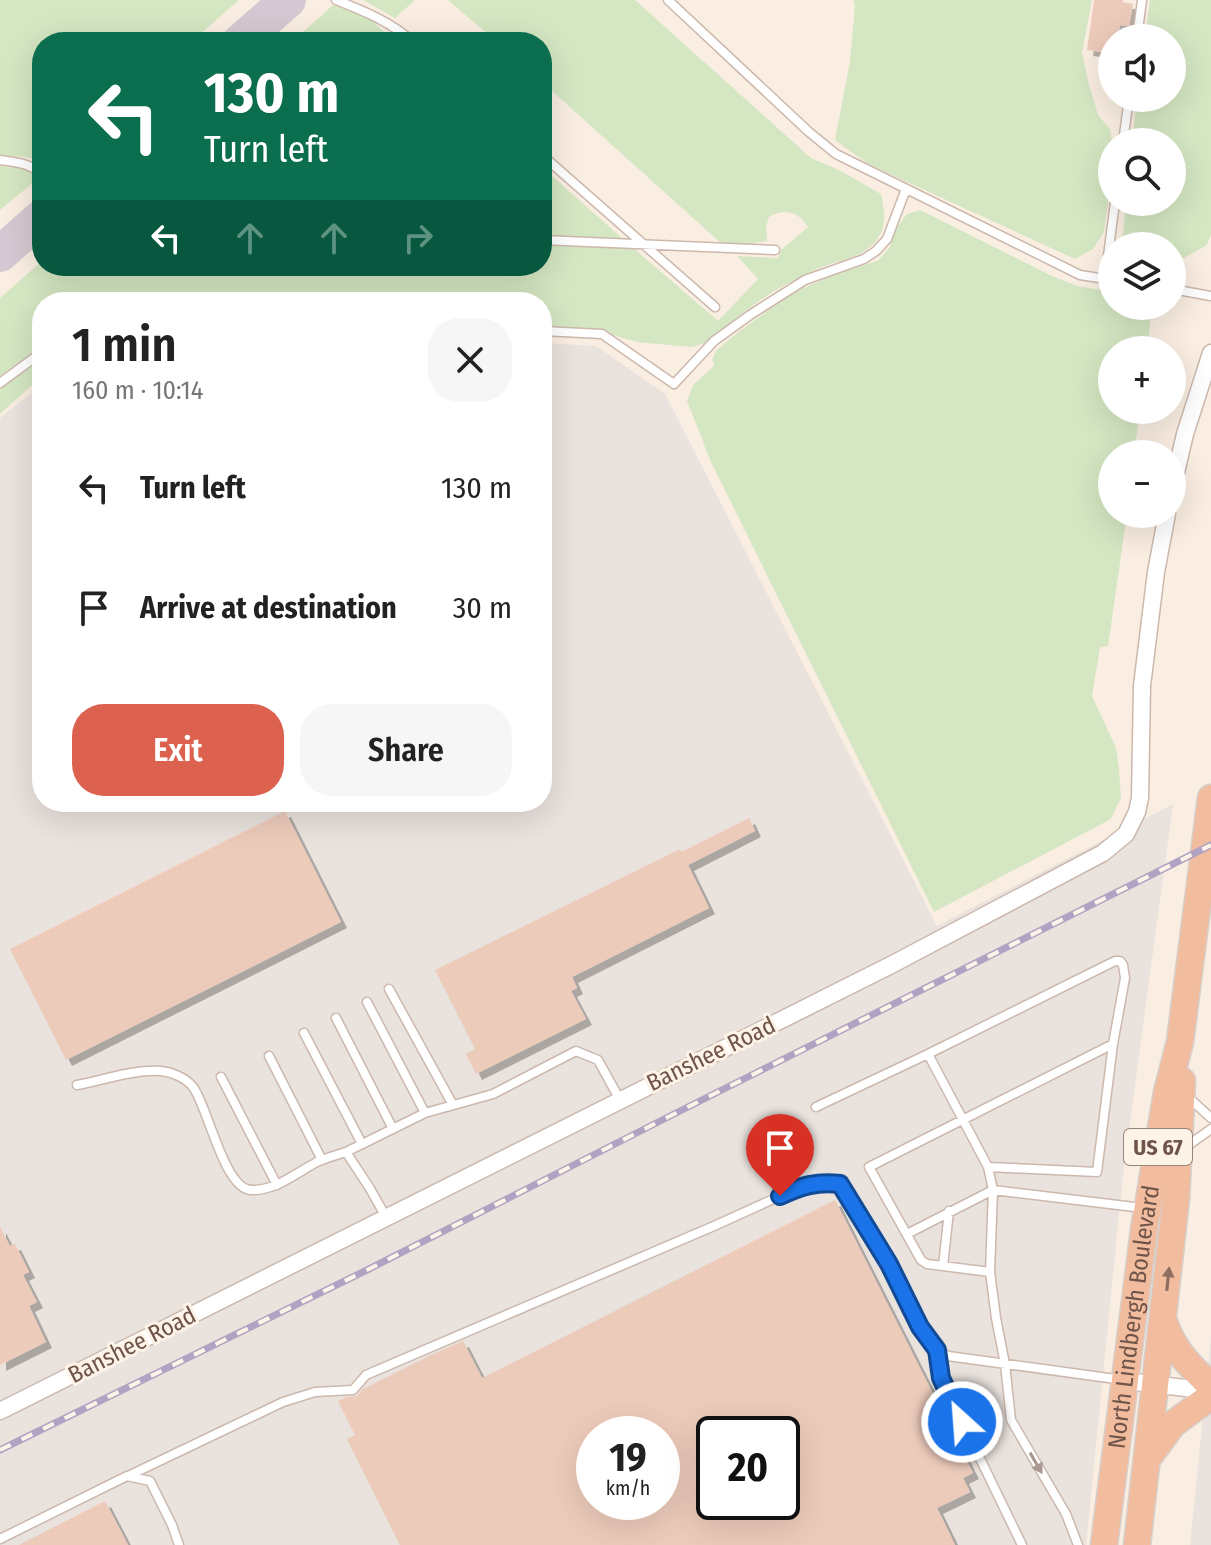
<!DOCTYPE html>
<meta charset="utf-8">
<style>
body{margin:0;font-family:"Fira Sans Condensed",sans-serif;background:#f6f6f6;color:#222;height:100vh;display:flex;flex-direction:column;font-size:30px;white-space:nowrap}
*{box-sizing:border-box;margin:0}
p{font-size:26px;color:#767676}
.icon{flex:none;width:44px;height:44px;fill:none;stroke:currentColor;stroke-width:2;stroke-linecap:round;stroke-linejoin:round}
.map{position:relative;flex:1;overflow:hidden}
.panel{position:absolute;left:32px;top:292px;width:520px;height:520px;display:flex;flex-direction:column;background:#fff;border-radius:32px;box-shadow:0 8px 32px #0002}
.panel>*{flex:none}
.hud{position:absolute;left:32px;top:32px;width:520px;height:244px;border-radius:32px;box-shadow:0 8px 32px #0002;background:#0b6e4f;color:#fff;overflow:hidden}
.tools{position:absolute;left:1098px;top:24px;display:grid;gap:16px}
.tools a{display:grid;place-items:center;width:88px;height:88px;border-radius:50%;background:#fff;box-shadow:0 8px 32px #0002;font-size:40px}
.speed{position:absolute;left:576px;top:1416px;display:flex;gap:16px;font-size:40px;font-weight:700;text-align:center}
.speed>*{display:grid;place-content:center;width:104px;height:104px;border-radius:50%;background:#fff;box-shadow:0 8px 32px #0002;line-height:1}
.speed small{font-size:20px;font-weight:400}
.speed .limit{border:4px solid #111;border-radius:12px;background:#fff;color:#111}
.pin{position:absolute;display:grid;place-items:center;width:68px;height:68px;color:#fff;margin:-82px -34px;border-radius:50% 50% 50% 0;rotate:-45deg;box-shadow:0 0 8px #0007}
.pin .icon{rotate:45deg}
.me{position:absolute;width:88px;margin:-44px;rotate:334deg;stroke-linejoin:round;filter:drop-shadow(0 0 6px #0008)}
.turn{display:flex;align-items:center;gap:28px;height:168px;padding:0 40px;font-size:36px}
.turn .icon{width:104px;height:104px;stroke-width:2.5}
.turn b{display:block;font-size:56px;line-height:68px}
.lanes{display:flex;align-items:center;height:76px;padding:0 40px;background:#0003;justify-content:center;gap:40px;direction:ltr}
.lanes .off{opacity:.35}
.round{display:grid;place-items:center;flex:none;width:84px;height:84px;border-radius:32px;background:#f6f6f6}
.overview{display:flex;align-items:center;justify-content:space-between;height:136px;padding:0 40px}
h1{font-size:48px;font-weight:600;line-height:60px}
.button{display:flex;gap:16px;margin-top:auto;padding:16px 40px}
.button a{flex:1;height:92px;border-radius:32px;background:#dc624f;color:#fff;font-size:32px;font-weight:600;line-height:92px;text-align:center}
.button a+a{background:#f6f6f6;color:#222}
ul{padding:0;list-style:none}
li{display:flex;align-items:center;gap:24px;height:120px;padding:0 40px}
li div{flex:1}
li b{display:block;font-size:30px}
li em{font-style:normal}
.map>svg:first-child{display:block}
</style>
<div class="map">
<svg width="1211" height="1545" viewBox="0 0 1211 1545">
<defs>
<filter id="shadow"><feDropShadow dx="6" dy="6" stdDeviation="0" flood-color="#0004"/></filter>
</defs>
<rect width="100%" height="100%" fill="#faeee2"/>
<path fill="#e9e2dd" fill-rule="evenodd" d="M 542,343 L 596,346 L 665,394 L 937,926 L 1173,804 L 1123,1174 L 1086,1545 L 0,1545 L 0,418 L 42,385 L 42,802 L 542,802 ZM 594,1434 L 662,1434 L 662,1502 L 594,1502 ZM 714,1434 L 782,1434 L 782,1502 L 714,1502 Z
M 1211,1336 L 1211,1545 L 1190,1545 Z"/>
<path fill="#d4e6c2" d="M 0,0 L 239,0 L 191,42 L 42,42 L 42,164 C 31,154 14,157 0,156 Z
M 363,0 L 415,0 L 395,18 Z
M 448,0 L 635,0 L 811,158 L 839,170 L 881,194 C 885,211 887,228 875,242 C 860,259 839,260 819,268 C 808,273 796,279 785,285 C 756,300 730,324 704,343 L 692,347 L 637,342 L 613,335 L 575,329 L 542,328 L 542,302 L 42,302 L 42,345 L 0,376 L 0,298 L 42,261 L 42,266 L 542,266 L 542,243 L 631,246 L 718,321 L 758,279 L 737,256 L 778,258 L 781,250 L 808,227 C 798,211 785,208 769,217 L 766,227 L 767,241 L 753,243 L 750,246 L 722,244 L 542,82 L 542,42 L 497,42 Z
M 853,0 L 1092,0 L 1082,52 L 1088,81 L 1098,115 L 1110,129 L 1112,142 L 1112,174 L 1104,232 L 1093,249 L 1075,259 L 868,164 L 835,140 L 850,61 L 855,5 Z
M 1150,0 L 1211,0 L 1211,234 L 1207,245 L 1184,258 L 1172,257 L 1172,246 L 1122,246 L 1126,202 L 1172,202 L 1172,142 L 1132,142 L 1136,106 L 1145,98 L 1172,98 L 1172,38 L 1145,38 Z
M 333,5 L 368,17 L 395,42 L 292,42 Z
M 0,166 L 29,169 L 40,177 L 0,210 Z
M 542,167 L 623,239 L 542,235 Z
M 920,210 L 1050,275 L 1077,286 L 1112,292 L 1112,306 L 1151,306 L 1152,308 L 1147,350 L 1112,350 L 1112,410 L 1140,410 L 1134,454 L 1112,454 L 1112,514 L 1127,514 L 1108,646 L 1100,647 L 1092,696 L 1116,748 L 1119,769 L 1121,798 L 1111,819 L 934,912 L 711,462 L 687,401 L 693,385 L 715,365 L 712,360 L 716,351 L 736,334 L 792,293 L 827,278 L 879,260 L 890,247 L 895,230 L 907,214 Z
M 42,359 L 42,376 L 0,414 L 0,389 Z"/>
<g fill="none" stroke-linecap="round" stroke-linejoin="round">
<path stroke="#d5c8d2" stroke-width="36" d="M 240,42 L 288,0
M 0,254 L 42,217"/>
</g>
<path fill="#edcbbb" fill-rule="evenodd" filter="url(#shadow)" d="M 1094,0 L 1123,0 L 1123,2 L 1133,4 L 1129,26 L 1120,25 L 1118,38 L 1112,38 L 1112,53 L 1087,50 Z
M 285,811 L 341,922 L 66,1060 L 10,949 Z
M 749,818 L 755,831 L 688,865 L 709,908 L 572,977 L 577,988 L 571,991 L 586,1019 L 476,1074 L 466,1054 L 475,1049 L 435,970 L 680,849 L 681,852 Z
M 835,1200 L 973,1473 L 963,1478 L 970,1492 L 937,1508 L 955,1545 L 400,1545 L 347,1439 L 355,1435 L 338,1401 L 346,1397 L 357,1396 L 363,1389 L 431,1355 L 463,1341 L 482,1378 ZM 594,1434 L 662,1434 L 662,1502 L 594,1502 ZM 714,1434 L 782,1434 L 782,1502 L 714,1502 Z
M 0,1227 L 10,1246 L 15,1244 L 29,1272 L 23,1275 L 37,1302 L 29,1306 L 46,1342 L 0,1365 Z
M 105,1501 L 128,1545 L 19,1545 Z"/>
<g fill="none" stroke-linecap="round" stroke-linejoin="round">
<defs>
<path id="service" d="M 336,0 C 364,11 391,22 413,42
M 668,0 L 809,132 L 836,154 L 1080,275 L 1112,280
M 1137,38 L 1142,0
M 1123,142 L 1129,98
M 542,155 L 715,307
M 0,160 C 16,162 31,163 42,175
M 542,240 L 775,250
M 1105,279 L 1115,202
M 1172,289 L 1211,296
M 542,331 L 602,334 L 674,384 L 714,341 L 750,315 L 805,280 L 864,259 L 876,251 L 887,239 L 906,189
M 0,383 L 42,352
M 389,989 L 453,1105
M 367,1002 L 425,1113
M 336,1018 L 393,1129
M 304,1033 L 362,1144
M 928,1054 L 1115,961 L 1120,961 L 1123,965 L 1125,978 L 1113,1044 L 1097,1172 L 988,1167
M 269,1056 L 322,1160
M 221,1077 L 277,1185
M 77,1085 C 103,1080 136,1069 161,1071 C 172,1072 186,1078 193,1087 C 208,1107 224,1189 251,1190 C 275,1191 296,1173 317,1162 C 326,1158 336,1155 346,1152 L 369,1187 L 386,1217
M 1188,1097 L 1211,1118
M 816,1107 L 928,1054 L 988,1167 L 993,1190 L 990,1272 L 996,1318 L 1005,1364 L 1011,1420 L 1066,1514 L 1078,1545
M 1183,1149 L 1211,1129
M 346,1152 L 425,1113 L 493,1094 L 576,1051 L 598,1060 L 620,1100
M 907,1234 L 993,1190 L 1143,1208
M 943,1266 L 949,1211
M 990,1272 L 927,1264 L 921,1260 L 869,1167 L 1113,1044
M 937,1350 L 941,1378 L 1022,1545
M 128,1476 L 283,1402 L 315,1392 L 353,1390 L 366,1375 L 714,1226 L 802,1186 L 823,1182 L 840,1184 C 856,1210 874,1236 889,1263 C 906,1294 916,1338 948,1356 L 1123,1380
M 0,1539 L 127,1476 L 150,1481 L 172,1525 L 179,1545"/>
<path id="minor" d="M 1172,490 L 1185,434 L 1211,353
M 1126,1381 L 1211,1391
M 0,1411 L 891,965 L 1103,853 L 1126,834 L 1137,812 L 1140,798 L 1142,686 L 1156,572 L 1167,514"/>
<g id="trunk">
<path d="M 1164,1322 C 1174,1351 1189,1365 1211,1386"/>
<path d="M 1147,1459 L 1173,1424 L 1211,1396"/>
<path id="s1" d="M 1104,1545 L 1144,1230 L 1167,1092 L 1180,1042 L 1211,798"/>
<path d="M 1137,1545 L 1176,1199 L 1182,1081"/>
</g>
</defs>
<use href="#service" stroke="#ccb8ac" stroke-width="11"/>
<use href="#minor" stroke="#ccb8ac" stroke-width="19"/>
<use href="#trunk" stroke="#d7cfcc" stroke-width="29"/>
<use href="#service" stroke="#fff" stroke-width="8"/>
<use href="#minor" stroke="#fff" stroke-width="16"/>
<use href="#trunk" stroke="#f2bc9e" stroke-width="26"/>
<defs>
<path id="rail" d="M 0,1450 L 369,1269 L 668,1117 L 1211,845"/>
</defs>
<use href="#rail" stroke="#b0a2c2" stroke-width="7"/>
<use href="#rail" stroke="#fdf3e7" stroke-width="4" stroke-dasharray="12" stroke-linecap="butt"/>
</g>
<defs><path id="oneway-solid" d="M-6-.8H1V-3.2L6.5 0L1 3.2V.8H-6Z" transform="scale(2)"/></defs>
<use fill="#906e5f" href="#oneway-solid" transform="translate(1168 1279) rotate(-84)"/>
<use fill="#a99892" href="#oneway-solid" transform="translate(1036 1463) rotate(60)"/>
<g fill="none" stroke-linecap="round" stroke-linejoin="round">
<defs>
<path id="route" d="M 780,1196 C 801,1186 817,1181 840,1184 L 889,1264 L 920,1327 L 937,1350 L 941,1378 L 962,1422"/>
</defs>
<use href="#route" stroke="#114b97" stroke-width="20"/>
<use href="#route" stroke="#1a73e8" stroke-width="14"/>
</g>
<g text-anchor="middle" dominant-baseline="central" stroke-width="6" stroke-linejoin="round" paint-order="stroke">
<rect fill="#fdf3e7" stroke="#9a8479" stroke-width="2" x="1124" y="1129" width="68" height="36" rx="6"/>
<g font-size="22" font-weight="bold" fill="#6f544a">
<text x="1158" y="1147">US 67</text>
</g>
<g font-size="24" fill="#6f544a" stroke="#fdf3e7">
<text transform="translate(711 1054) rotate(-26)">Banshee Road</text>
<text stroke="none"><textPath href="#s1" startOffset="230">North Lindbergh Boulevard</textPath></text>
<text transform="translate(132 1345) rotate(-27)">Banshee Road</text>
</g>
</g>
</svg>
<div class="tools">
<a><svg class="icon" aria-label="sound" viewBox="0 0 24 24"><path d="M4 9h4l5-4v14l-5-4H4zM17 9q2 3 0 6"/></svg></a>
<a><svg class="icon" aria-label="search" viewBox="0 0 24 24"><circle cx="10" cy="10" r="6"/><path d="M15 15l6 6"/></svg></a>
<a><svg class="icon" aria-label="layers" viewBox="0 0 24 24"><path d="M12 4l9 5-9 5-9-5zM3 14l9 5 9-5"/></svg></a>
<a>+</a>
<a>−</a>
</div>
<div class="speed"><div>19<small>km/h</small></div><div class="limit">20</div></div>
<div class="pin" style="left:780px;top:1196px;background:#d93025"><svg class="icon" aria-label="arrive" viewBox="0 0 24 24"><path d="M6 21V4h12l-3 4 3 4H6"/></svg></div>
<svg class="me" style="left:962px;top:1422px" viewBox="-20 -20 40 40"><circle r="17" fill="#1a73e8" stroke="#fff" stroke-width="3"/><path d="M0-11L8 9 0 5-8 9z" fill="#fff"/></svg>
<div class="hud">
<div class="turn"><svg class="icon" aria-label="left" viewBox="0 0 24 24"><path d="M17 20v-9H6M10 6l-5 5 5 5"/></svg><div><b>130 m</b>Turn left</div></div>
<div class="lanes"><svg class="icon" aria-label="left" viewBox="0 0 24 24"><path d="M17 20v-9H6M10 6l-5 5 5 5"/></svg><svg class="icon off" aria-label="ahead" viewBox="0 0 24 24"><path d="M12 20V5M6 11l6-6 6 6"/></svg><svg class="icon off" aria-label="ahead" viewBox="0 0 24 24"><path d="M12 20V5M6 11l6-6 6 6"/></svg><svg class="icon off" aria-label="right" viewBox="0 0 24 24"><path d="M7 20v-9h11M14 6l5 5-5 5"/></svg></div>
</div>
<section class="panel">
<div class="overview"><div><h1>1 min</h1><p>160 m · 10:14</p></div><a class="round"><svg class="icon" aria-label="close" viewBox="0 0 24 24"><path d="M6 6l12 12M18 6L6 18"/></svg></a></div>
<ul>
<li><svg class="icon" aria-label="left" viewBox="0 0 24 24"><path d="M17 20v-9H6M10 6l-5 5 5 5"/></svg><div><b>Turn left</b></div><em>130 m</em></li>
<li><svg class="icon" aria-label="arrive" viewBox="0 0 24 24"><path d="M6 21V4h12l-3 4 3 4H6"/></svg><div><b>Arrive at destination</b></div><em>30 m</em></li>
</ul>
<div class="button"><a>Exit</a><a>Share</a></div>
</section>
</div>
